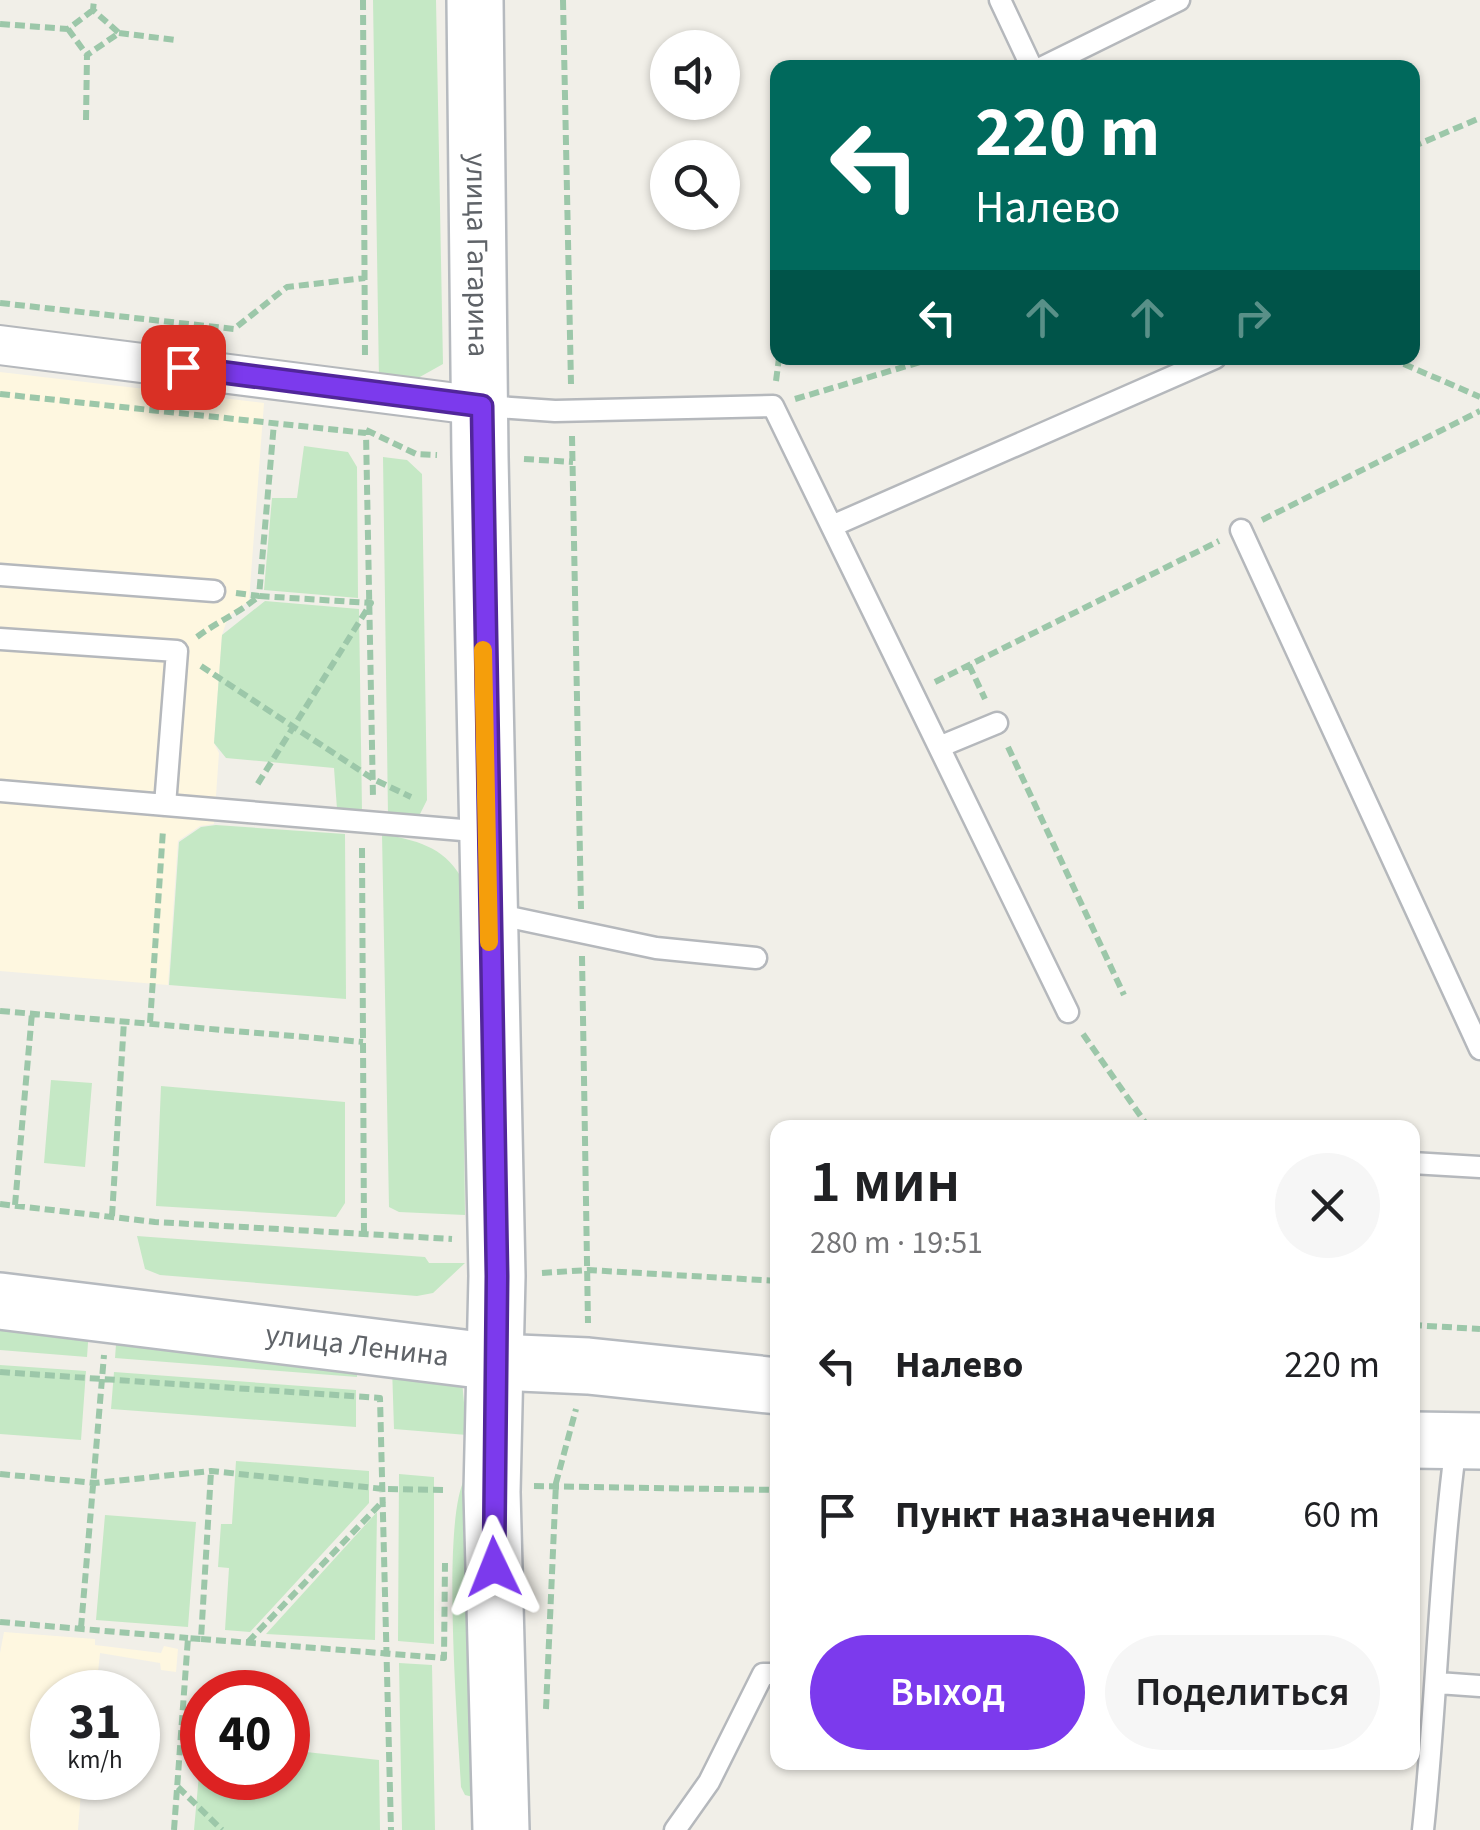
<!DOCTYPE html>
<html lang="ru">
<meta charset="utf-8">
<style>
body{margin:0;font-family:"Source Sans 3",sans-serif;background:#f6f6f6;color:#202124;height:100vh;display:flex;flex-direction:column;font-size:38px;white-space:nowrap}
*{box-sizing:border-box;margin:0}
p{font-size:32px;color:#757577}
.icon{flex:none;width:55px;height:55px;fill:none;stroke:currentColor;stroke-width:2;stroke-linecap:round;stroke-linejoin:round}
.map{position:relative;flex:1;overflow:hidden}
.details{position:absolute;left:770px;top:1120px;width:650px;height:650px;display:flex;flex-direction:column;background:#fff;border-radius:20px;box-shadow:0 2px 8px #0004}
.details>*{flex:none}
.guide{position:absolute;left:770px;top:60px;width:650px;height:305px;border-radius:20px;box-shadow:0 2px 8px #0004;background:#00695c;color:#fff;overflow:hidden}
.fabs{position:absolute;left:650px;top:30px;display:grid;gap:20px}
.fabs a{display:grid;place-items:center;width:90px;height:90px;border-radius:50%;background:#fff;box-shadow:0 2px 8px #0004;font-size:50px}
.speed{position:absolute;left:30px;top:1670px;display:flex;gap:20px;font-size:50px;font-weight:700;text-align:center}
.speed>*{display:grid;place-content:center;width:130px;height:130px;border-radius:50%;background:#fff;box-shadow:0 2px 8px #0004;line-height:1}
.speed small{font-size:25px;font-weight:400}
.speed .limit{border:15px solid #d22;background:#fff;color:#111}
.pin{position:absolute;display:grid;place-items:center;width:85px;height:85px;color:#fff;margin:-42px;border-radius:20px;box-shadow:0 5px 15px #0006}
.me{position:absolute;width:110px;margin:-55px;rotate:358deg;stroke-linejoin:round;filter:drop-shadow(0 0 8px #0008)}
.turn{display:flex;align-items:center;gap:35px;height:210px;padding:0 40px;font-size:45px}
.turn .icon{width:130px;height:130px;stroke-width:2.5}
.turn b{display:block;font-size:70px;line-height:85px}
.lanes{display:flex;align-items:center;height:95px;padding:0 40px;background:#0003;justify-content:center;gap:50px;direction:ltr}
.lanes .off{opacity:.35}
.round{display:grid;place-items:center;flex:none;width:105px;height:105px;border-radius:52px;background:#f6f6f6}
.overview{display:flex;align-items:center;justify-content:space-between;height:170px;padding:0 40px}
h1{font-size:60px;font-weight:600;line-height:75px}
.cta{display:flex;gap:20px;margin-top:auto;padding:20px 40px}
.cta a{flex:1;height:115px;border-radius:60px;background:#7c3aed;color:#fff;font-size:40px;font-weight:600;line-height:115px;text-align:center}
.cta a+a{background:#f6f6f6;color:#202124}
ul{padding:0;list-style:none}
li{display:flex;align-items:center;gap:30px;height:150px;padding:0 40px}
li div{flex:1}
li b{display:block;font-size:38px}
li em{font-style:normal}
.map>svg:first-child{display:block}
</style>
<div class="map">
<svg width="1480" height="1830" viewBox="0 0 1480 1830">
<rect width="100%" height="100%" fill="#f1efe8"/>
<path fill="#fef7e0" d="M 0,372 L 264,403 L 249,601 L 228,617 L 222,635 L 214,743 L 219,753 L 214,824 L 200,826 L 178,841 L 168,985 L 0,971 Z
M 4,1632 L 95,1639 L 95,1645 L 161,1653 L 164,1646 L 178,1649 L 176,1672 L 161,1670 L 160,1663 L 100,1653 L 96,1692 L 52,1692 L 52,1778 L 82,1778 L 78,1830 L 0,1830 L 0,1653 Z"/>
<path fill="#c5e8c5" d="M 373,0 L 436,0 L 443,364 L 418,378 L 379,380 Z
M 304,446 L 348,452 L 357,467 L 358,598 L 264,590 L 272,498 L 297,498 Z
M 383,457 L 407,460 L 422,474 L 427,800 L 420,814 L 388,815 Z
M 265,601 L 359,609 L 362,811 L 337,809 L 334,768 L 226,758 L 214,743 L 222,635 Z
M 216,825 L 345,834 L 346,999 L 169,985 L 179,842 L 201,827 Z
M 382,834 C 415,840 443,846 461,877 L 465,1215 L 399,1212 L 389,1207 Z
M 51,1080 L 92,1083 L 85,1167 L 44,1163 Z
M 161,1086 L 345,1102 L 345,1203 L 336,1217 L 156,1206 Z
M 137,1236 L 425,1257 L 429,1263 L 465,1263 L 433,1293 L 417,1296 L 160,1275 L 145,1269 Z
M 0,1321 L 89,1329 L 87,1357 L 0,1350 Z
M 117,1331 L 357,1351 L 357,1377 L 115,1358 Z
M 0,1365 L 86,1371 L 81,1440 L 0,1434 Z
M 392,1367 L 462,1381 L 467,1435 L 394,1429 Z
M 114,1372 L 356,1390 L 356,1427 L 111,1409 Z
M 236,1461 L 369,1471 L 369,1503 L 250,1632 L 225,1630 L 229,1568 L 218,1567 L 221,1524 L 232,1524 Z
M 399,1474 L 434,1477 L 434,1644 L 398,1641 Z
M 465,1478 L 475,1478 L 473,1797 L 465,1795 L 461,1787 C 458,1727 441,1522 465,1478 Z
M 377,1512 L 375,1640 L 266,1634 Z
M 105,1515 L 196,1522 L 188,1627 L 96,1620 Z
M 399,1663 L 432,1665 L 435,1830 L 402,1830 Z
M 202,1741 L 202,1778 L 288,1778 L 288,1750 L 379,1760 L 380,1830 L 194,1830 Z"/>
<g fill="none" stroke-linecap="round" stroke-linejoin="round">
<defs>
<path id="lane" d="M 1000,0 L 1032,68
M 1041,68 L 1179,0
M 483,406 L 555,411 L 773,406 L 1068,1012
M 832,526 L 1215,358
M 1241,530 L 1480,1049
M 0,575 L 214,591
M 0,639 L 177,651 L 165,805
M 939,747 L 997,723
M 0,791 L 486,832
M 490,913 L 656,948 L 756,958
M 1412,1163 L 1480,1167
M 1438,1683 L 1480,1686
M 675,1830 L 709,1782 L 763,1674 L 778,1674
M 1423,1830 C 1437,1701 1439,1572 1456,1444"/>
<path id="street" d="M 0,345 L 481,406"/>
<g id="secondary">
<path id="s1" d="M 475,0 L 480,457 L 497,1276 L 492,1492 L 501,1830"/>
<path id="s2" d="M 0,1301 L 496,1362 L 588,1366 L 778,1386"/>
<path d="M 1412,1440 L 1480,1441"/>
</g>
</defs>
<use href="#lane" stroke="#b5b8bc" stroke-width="25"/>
<use href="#street" stroke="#b5b8bc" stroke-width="42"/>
<use href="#secondary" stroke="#b6babf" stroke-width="60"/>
<path stroke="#9cc7a9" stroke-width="6" stroke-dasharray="10 5" stroke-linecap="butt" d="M 363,0 L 365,358
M 563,0 L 571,384
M 0,24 L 68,29 L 93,10
M 68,29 L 87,55
M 119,33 L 176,40
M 86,120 L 87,55 L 119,33 L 93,10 L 94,0
M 1412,147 L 1480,118
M 0,303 L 234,329 L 287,287 L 365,278
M 1390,358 L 1480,397
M 776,381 L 779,358
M 0,394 L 366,433 L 373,798
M 795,399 L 934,358
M 366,430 L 416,454 L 437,455
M 572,436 L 581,909
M 524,459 L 573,462
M 1262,520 L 1480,411
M 236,593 L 259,596 L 274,423
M 197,637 C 218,621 238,614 259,596 L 371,603 L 257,785
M 969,665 L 985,699
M 201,666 L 373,779 L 411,797
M 935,682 L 1219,541
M 1008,747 L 1124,995
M 362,848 L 364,1234
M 582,956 L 588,1323
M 0,1011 L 363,1042
M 150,1023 L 163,830
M 1083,1034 L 1149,1128
M 0,1204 L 155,1222 L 452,1239
M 15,1205 L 32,1013
M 112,1216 L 124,1021
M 542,1273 L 588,1270 L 778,1281
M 1412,1325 L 1480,1329
M 0,1372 L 380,1398 L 391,1830
M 0,1474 L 95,1483 L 211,1471 L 384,1489 L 447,1490
M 534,1486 L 778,1490
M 0,1622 L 188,1638
M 81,1628 L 104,1355
M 201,1639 L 444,1658 L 445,1563
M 248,1642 L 384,1500
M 546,1709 L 556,1483 L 576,1409
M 178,1787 L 222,1830
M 174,1830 L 188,1638 L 201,1639 L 211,1472"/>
<use href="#lane" stroke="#fff" stroke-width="20"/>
<use href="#street" stroke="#fff" stroke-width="38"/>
<use href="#secondary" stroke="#fff" stroke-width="55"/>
</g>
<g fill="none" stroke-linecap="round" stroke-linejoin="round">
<defs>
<path id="route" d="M 183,367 L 482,406 L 497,1276 L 494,1567"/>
</defs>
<use href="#route" stroke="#51269a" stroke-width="25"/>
<use href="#route" stroke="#7c3aed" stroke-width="18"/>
<path stroke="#f59e0b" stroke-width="18" d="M 483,650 L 489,942"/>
</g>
<g text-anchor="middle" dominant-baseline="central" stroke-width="9" stroke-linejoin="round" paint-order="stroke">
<g font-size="30" fill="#5f6368" stroke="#fff">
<text stroke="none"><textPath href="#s1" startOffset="255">улица Гагарина</textPath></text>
<text stroke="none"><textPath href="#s2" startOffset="360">улица Ленина</textPath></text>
</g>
</g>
</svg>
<div class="fabs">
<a><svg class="icon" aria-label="sound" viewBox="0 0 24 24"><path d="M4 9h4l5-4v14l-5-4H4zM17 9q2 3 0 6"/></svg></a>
<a><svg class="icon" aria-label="search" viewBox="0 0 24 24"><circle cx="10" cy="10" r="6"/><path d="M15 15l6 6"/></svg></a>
</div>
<div class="speed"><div>31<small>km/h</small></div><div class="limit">40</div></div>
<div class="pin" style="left:183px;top:367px;background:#d93025"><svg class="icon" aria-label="arrive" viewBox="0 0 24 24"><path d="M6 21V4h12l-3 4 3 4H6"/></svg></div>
<svg class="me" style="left:494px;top:1567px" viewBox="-20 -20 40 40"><path d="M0-17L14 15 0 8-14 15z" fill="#7c3aed" stroke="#fff" stroke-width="4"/></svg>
<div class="guide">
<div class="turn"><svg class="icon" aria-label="left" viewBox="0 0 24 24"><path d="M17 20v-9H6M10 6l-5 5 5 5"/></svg><div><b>220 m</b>Налево</div></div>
<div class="lanes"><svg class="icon" aria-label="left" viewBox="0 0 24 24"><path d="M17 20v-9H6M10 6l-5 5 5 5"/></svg><svg class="icon off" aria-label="ahead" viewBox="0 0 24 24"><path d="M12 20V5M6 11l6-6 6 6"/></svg><svg class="icon off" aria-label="ahead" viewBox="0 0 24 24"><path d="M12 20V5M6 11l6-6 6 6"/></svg><svg class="icon off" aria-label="right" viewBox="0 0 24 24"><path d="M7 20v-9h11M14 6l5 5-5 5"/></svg></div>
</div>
<section class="details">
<div class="overview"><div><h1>1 мин</h1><p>280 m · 19:51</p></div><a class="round"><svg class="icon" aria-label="close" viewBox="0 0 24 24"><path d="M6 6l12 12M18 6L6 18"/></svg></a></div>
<ul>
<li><svg class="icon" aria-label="left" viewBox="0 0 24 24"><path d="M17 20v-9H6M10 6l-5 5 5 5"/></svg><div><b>Налево</b></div><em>220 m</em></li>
<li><svg class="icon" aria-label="arrive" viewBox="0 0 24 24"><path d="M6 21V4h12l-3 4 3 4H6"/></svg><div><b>Пункт назначения</b></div><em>60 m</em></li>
</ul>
<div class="cta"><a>Выход</a><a>Поделиться</a></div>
</section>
</div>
